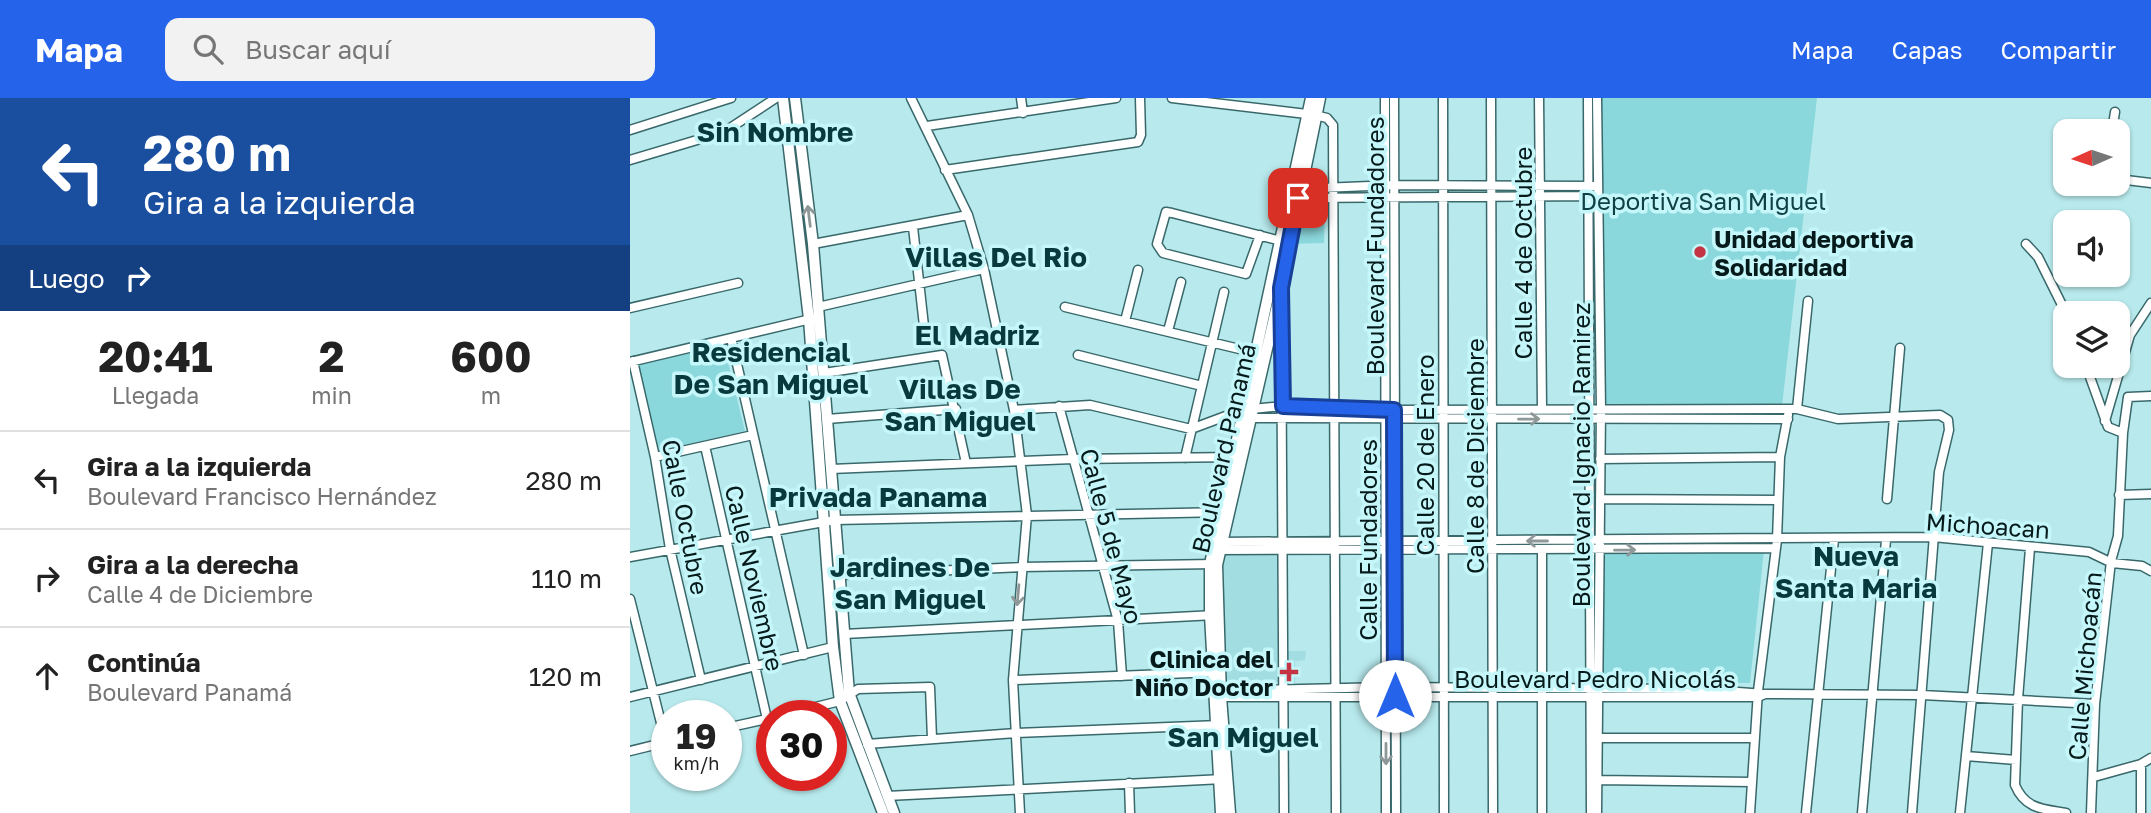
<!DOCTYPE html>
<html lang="es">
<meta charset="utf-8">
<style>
body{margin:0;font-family:"Golos Text",sans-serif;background:#f2f2f2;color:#222;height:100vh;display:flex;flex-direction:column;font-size:26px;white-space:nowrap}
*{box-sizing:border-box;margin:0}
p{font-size:23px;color:#767676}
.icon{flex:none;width:38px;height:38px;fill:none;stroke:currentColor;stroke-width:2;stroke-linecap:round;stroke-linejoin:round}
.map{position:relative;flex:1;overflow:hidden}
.panel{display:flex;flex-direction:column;background:#fff;width:630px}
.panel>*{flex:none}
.top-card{background:#1a4fa0;color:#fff;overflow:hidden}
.needle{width:46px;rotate:267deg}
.buttons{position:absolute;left:1423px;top:21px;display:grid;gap:14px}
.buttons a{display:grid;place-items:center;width:77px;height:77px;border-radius:14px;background:#fff;box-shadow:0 2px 5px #0004;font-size:35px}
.speed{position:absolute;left:21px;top:602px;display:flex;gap:14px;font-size:35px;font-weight:700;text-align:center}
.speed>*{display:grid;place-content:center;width:91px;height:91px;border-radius:50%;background:#fff;box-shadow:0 2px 5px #0004;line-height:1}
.speed small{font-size:18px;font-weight:400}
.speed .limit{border:10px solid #d22;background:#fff;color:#111}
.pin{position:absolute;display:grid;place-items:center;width:60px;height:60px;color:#fff;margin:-30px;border-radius:14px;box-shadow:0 4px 10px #0006}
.me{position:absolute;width:77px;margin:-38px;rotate:0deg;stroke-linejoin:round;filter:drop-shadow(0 0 5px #0008)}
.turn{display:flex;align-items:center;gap:24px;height:147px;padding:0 28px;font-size:32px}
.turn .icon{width:91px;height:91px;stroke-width:2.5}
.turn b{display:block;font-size:49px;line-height:60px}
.then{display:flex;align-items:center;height:66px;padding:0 28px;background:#0003;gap:14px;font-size:26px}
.eta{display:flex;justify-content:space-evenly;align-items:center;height:119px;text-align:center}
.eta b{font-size:42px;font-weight:700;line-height:49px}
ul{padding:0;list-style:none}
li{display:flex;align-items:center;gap:21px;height:98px;padding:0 28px;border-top:2px solid #e0e0e0}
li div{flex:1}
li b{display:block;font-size:26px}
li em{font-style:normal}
header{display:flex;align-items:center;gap:42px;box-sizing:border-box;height:98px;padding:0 35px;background:#2563eb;color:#fff}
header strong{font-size:33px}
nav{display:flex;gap:38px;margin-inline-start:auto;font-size:24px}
.search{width:490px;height:63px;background:#f2f2f2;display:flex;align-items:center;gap:18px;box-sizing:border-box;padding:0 24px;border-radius:14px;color:#767676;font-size:26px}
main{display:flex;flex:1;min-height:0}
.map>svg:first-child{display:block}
</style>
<header>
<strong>Mapa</strong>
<div class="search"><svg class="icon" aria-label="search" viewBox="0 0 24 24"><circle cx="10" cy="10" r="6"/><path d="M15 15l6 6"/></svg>Buscar aquí</div>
<nav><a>Mapa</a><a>Capas</a><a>Compartir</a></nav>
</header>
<main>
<section class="panel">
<div class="top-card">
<div class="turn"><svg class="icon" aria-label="left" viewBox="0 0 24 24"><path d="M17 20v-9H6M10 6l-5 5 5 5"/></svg><div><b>280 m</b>Gira a la izquierda</div></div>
<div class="then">Luego<svg class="icon" aria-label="right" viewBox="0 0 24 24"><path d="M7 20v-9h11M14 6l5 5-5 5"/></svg></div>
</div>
<div class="eta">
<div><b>20:41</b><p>Llegada</p></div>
<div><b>2</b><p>min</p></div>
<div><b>600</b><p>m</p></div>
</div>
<ul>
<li><svg class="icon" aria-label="left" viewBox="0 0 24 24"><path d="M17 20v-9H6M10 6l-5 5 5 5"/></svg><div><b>Gira a la izquierda</b><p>Boulevard Francisco Hernández</p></div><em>280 m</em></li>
<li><svg class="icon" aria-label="right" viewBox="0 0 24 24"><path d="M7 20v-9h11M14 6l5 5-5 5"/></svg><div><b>Gira a la derecha</b><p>Calle 4 de Diciembre</p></div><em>110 m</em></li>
<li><svg class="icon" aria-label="ahead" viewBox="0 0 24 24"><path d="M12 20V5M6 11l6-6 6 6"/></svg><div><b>Continúa</b><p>Boulevard Panamá</p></div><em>120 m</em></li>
</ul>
</section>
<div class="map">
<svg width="1521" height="715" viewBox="0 0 1521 715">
<rect width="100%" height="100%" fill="#b8eaed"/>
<path fill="#a2dde1" d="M 647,453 L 648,584 L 593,584 L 591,454 Z
M 654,553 L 676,553 L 675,562 L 665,563 L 665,585 L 654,586 Z"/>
<path fill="#8bd8dc" d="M 969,0 L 1187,0 L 1152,308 L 971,309 Z
M 695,103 L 694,145 L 661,146 L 670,104 Z
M 93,244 L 115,333 L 25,354 L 5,267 Z
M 1134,452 L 1120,585 L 973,584 L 971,454 Z"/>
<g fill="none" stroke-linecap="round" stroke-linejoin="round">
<defs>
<path id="minor" d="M 281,0 L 338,117 L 354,171 L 384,312 L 397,417 L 383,582 L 390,715
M 391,0 L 393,15
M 542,0 L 685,17 L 697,20 L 703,27 L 706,715
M 755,0 L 756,715
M 764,0 L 766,715
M 813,0 L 814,715
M 861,0 L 863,715
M 909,0 L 912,310
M 958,0 L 961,715
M 967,0 L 971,311 L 967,715
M 297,28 L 486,0
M 0,32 L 101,0
M 1482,33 L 1485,14
M 0,62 L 94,34 L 146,0
M 315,72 L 508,44 L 511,37 L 510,0
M 1488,81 L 1521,85
M 667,91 L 764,87 L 966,88
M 664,100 L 966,98
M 283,129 L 294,228
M 630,137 L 616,176 L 533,155 L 527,146 L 536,114 L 542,115 L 655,144
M 183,146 L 338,117
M 1396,146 L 1408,159 L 1436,215
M 651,200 L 654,715
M 188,209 L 354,171
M 435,209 L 626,255
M 0,210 L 108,185
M 495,223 L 508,172
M 538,233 L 551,184
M 101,240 L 174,557
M 448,257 L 572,288
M 3,263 L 25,359 L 40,451 L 71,582
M 0,264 L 189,219
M 1456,268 L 1478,329 L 1493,335
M 194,275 L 312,257 L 336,365
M 429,308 L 488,523 L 492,578
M 1167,311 L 1178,203
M 384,312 L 460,307 L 561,331 L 612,312 L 653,308 L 756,312 L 1167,311 L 1208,321 L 1310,317 L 1318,322 L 1319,332 L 1309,374 L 1282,715
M 617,320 L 1158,321
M 197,321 L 326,311
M 1475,323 L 1500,237 L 1521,205
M 75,348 L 137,621
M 25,359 L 123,337
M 555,360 L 594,194
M 970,361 L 1150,359
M 201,371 L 443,361 L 607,359
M 1489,397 L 1521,396
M 970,401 L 1148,402
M 1257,401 L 1270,250
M 588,444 L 1303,439 L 1459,454 L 1482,465 L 1512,468 L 1521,473
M 1400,450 L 1388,601 L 1385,687 C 1395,711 1413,711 1436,715
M 586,452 L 1146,450
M 912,452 L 912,715
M 0,459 L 205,422 L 596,414
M 210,477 L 391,469 L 585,466
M 0,501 L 36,645
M 214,536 L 585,517
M 383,582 L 586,574
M 587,593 L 757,589 L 1068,591 L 1135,596 L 1292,597 L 1465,606
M 0,599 L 203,549
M 587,599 L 1128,599 L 1135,596
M 149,618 L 210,603 L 228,591 L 300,589 L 302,641
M 96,630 L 141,620
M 969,640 L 1125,640
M 237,646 L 386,635 L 590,627
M 0,653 L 37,644
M 1336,658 L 1386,662
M 1511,666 L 1511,715
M 1464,679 L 1511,666 L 1521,660
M 968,682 L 1122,684
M 499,685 L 500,715
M 257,698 L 593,681
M 1120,715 L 1128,593 L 1147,442 L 1150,359 L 1158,317
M 1176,715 L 1204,441
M 1232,715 L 1256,442
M 1330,715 L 1358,445
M 1461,715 L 1465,606 L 1481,463 L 1488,438 L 1493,335 L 1498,299 L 1521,298"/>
<path id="tertiary" d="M 153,0 L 179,221 L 203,549 L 210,603 L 253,715
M 165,0 L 183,146 L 219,595 L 264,715
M 591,715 L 580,517 L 580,466 L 681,0
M 600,715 L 591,599 L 587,467 L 651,190 L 690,0"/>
</defs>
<use href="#minor" stroke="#39686b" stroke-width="11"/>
<use href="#tertiary" stroke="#39686b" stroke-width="13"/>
<use href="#minor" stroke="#fff" stroke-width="8"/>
<use href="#tertiary" stroke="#fff" stroke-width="10"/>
</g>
<defs><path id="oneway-shaft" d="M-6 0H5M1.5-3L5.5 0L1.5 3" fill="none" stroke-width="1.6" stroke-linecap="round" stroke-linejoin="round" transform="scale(1.75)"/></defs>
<g stroke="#8f9898">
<use href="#oneway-shaft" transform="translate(179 118) rotate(-97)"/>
<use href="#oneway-shaft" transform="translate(899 321) rotate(-1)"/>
<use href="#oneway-shaft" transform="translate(907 443) rotate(-180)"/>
<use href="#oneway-shaft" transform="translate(995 452) rotate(-1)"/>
<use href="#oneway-shaft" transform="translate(388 497) rotate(95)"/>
<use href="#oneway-shaft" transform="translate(756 656) rotate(90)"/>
</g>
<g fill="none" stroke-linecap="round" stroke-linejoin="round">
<defs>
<path id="route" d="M 668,100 L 651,190 L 653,308 L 764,312 L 765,598"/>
</defs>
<use href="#route" stroke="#184099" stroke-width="18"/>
<use href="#route" stroke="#2563eb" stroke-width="12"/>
</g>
<g fill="#c43442" stroke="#c5f7fa" stroke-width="2.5">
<circle cx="1070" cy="154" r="7"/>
<path d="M655.5 563.5h7v7h7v7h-7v7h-7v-7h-7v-7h7z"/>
</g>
<g text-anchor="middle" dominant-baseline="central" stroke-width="7" stroke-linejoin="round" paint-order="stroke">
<g font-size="24" fill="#0f4043" stroke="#c5f7fa">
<text x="1073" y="102">Deportiva San Miguel</text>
</g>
<g font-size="24" font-weight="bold" fill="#061a1b" stroke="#c5f7fa" text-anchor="start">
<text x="1084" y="140">Unidad deportiva<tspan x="1084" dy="28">Solidaridad</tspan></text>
<text x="643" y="560" text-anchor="end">Clinica del<tspan x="643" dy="28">Niño Doctor</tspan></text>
</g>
<g font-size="24" fill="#061a1b" stroke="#c5f7fa">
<text transform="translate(744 148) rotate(-90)">Boulevard Fundadores</text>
<text transform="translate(892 155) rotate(-90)">Calle 4 de Octubre</text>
<text transform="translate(593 350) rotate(-77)">Boulevard Panamá</text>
<text transform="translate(794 357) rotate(-90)">Calle 20 de Enero</text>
<text transform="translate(950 357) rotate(-90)">Boulevard Ignacio Ramirez</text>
<text transform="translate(844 358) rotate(-90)">Calle 8 de Diciembre</text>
<text transform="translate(56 419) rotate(79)">Calle Octubre</text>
<text transform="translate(1358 427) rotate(4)">Michoacan</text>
<text transform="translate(482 438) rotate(75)">Calle 5 de Mayo</text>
<text transform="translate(737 442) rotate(-90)">Calle Fundadores</text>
<text transform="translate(125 480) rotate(77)">Calle Noviembre</text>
<text transform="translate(1454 568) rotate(-85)">Calle Michoacán</text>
<text x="965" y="580">Boulevard Pedro Nicolás</text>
</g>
<g font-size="28" font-weight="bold" fill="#063a3d" stroke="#c5f7fa">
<text x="145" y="33">Sin Nombre</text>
<text x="366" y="158">Villas Del Rio</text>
<text x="347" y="236">El Madriz</text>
<text x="141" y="253">Residencial<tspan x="141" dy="32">De San Miguel</tspan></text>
<text x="330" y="290">Villas De<tspan x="330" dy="32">San Miguel</tspan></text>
<text x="248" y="398">Privada Panama</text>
<text x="1226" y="457">Nueva<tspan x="1226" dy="32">Santa Maria</tspan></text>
<text x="280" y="468">Jardines De<tspan x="280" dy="32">San Miguel</tspan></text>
<text x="613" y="638">San Miguel</text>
</g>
</g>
</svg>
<div class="buttons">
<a><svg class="needle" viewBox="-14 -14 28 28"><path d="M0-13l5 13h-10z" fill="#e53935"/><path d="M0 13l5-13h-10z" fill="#767676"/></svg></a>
<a><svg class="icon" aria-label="sound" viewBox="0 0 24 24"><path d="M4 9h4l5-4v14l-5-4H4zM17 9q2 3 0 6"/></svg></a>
<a><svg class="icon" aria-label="layers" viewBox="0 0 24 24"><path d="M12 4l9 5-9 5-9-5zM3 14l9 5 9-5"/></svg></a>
</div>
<div class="speed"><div>19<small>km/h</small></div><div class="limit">30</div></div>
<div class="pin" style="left:668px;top:100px;background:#d93025"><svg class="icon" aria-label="arrive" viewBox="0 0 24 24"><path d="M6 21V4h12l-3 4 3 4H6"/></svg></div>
<svg class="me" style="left:765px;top:598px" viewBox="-20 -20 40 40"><circle r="19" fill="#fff"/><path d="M0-13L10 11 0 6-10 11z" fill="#2563eb"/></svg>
</div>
</main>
